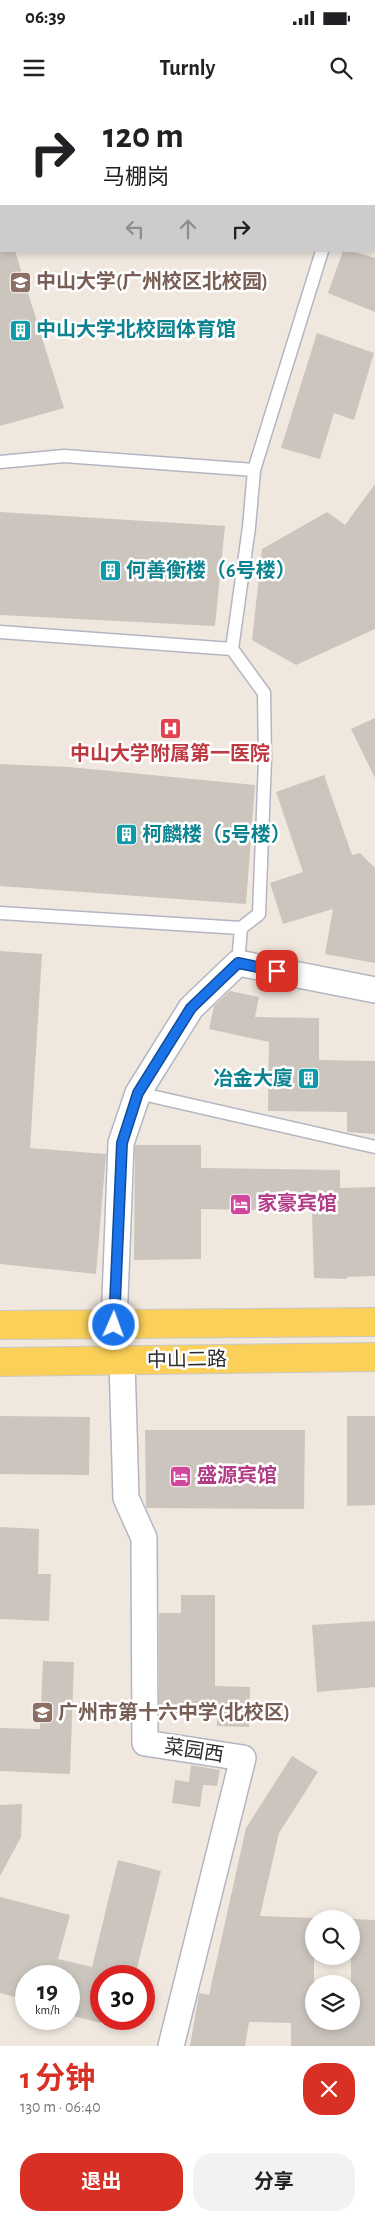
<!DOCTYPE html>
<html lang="zh">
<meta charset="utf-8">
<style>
body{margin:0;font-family:"Alegreya Sans","Noto Sans SC",sans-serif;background:#f2f2f2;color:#202124;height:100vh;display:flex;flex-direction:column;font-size:19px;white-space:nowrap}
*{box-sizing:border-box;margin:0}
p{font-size:16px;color:#757577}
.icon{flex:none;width:28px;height:28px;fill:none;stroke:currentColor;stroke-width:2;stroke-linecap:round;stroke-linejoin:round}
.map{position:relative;height:1946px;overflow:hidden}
.panel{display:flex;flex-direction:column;background:#fff;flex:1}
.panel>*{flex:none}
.hud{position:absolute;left:0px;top:0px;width:375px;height:152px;box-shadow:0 2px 8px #0003;background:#fff;color:#202124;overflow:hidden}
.tools{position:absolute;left:305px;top:1810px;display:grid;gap:10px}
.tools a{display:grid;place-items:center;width:55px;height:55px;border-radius:50%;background:#fff;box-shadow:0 2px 8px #0003;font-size:25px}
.speed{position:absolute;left:15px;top:1865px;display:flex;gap:10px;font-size:25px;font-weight:700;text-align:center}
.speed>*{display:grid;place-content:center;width:65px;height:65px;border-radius:50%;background:#fff;box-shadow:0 2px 8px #0003;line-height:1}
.speed small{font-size:12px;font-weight:400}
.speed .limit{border:8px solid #d22;background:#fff;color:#111}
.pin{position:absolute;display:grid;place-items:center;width:42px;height:42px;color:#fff;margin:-21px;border-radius:10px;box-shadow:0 2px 8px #0006}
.me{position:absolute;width:55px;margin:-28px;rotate:2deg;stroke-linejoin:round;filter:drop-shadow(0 0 4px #0008)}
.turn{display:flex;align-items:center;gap:18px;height:105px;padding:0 20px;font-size:22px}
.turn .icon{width:65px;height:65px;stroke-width:2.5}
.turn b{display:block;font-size:35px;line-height:42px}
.lanes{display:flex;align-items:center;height:48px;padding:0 20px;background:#0003;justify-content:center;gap:25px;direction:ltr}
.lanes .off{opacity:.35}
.round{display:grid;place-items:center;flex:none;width:52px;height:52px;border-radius:20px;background:#f2f2f2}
.head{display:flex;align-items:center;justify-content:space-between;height:85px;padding:0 20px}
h1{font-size:30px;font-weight:700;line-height:38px;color:#d93025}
.action{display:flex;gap:10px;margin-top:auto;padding:10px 20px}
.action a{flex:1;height:58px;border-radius:20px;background:#d93025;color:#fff;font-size:20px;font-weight:700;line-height:58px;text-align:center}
.action a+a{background:#f2f2f2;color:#202124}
.status{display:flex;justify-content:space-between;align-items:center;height:35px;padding:0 25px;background:#fff;direction:ltr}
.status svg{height:14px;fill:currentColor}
header{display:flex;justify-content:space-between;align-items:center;height:65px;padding:0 20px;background:#fff;font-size:22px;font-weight:700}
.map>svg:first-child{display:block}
</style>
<div class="status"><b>06:39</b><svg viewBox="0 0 49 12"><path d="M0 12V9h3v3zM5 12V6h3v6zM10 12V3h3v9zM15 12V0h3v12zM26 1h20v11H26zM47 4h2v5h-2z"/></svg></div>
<header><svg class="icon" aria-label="menu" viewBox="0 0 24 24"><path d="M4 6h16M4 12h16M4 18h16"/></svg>Turnly<svg class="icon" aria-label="search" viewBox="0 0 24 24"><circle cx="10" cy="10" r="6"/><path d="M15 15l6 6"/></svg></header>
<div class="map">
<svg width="375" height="1946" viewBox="0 0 375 1946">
<rect width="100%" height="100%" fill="#f0e8df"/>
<path fill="#cbc5be" d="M 0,151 L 15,151 L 64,308 L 0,326 Z
M 343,151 L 351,151 L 375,158 L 375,212 L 328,193 Z
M 317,233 L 374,253 L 354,320 L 334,313 L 320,359 L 281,348 Z
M 375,384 L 375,529 L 296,565 L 252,540 L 262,449 L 327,412 L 345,425 Z
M 0,412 L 225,426 L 215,526 L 0,515 Z
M 375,618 L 375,678 L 351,629 Z
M 0,664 L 69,667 L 255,685 L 246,804 L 0,786 Z
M 324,675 L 352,755 L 360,753 L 375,768 L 375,863 L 325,854 L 333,809 L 283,824 L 270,783 L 303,772 L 276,692 Z
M 0,851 L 42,854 L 30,1048 L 106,1054 L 96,1174 L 0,1164 Z
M 230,891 L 259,897 L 255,917 L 319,918 L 319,960 L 375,961 L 375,1034 L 347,1032 L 347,1012 L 268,1011 L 269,942 L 209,929 L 214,906 Z
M 135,1045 L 201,1045 L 201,1068 L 340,1070 L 340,1088 L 375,1087 L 375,1176 L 347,1177 L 347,1179 L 314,1178 L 312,1111 L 201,1109 L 201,1159 L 134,1160 Z
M 0,1316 L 90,1317 L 89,1375 L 0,1374 Z
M 347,1316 L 375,1316 L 375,1405 L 347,1406 Z
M 145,1330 L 305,1330 L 304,1409 L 146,1408 Z
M 0,1427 L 39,1429 L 38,1474 L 51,1474 L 49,1521 L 0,1519 Z
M 181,1495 L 215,1495 L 215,1586 L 250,1587 L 249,1627 L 217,1626 L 217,1614 L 159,1613 L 159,1513 L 181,1513 Z
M 375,1521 L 375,1587 L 317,1592 L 312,1525 Z
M 43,1561 L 74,1562 L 70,1674 L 0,1671 L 0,1628 L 40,1629 Z
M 292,1656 L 318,1672 L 279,1733 L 260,1816 L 314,1818 L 314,1921 L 351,1921 L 351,1819 L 375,1820 L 375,1946 L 291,1946 L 291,1923 L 249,1922 L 245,1946 L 190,1946 L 199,1893 L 209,1895 L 246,1728 Z
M 191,1665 L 220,1670 L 217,1686 L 203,1685 L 200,1707 L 172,1703 L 175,1680 L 189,1682 Z
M 22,1704 L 21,1737 L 0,1776 L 0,1705 Z
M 118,1760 L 161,1771 L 135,1876 L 101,1876 L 101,1923 L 69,1915 L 69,1876 L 26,1876 L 26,1900 L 0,1893 L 0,1797 L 70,1815 L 58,1859 L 92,1867 Z"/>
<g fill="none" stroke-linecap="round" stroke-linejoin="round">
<defs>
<path id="lane" d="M 0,362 L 64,356 L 254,370
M 0,532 L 232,549
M 0,813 L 241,828 L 259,814 L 265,660 L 264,593 L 232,549 L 249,427 L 254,370 L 322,151
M 238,863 L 241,828
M 138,993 L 375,1047"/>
<path id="street" d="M 152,0 L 153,1
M 374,99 L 375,100
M 114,1225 L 121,1043 L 138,993 L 191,908 L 238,863 L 375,890
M 122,1261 L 126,1398 L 144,1438 L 145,1643 L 243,1658 L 171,1946"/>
<path id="primary" d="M 0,1225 L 375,1222
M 0,1262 L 375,1257"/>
</defs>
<use href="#lane" stroke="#b3b6c2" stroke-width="15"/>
<use href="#street" stroke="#b3b6c2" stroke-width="28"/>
<use href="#primary" stroke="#c8c8c8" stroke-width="30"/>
<use href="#lane" stroke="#fff" stroke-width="12"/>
<use href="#street" stroke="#fff" stroke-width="25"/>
<use href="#primary" stroke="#fbd058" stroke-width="28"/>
</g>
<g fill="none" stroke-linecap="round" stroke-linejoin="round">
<defs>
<path id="route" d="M 114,1225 L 122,1043 L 138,993 L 191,908 L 238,863 L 277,871"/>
</defs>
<use href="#route" stroke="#114b97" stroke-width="12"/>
<use href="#route" stroke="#1a73e8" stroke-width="9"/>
</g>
<defs>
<symbol id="university-square" viewBox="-11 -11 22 22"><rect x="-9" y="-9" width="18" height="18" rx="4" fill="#8d6e63" stroke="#fff"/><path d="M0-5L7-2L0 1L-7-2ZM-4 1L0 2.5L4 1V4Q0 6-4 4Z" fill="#fff"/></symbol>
<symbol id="building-square" viewBox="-11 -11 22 22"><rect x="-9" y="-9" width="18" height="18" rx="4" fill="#0f9aa8" stroke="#fff"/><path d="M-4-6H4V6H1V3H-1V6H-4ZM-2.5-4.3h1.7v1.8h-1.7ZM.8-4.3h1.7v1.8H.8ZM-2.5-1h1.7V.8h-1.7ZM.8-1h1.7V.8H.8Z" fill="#fff"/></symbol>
<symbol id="hospital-square" viewBox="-11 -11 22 22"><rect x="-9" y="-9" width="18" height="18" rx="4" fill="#e0444e" stroke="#fff"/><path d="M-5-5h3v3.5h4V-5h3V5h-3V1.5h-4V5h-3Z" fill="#fff"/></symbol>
<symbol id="hotel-square" viewBox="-11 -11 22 22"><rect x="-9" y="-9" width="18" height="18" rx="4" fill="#d1479c" stroke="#fff"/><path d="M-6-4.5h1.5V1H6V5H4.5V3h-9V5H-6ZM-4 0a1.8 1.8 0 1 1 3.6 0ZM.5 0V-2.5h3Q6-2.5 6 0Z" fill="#fff"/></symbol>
<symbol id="school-square" viewBox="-11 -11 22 22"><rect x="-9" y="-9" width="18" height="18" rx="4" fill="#8d6e63" stroke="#fff"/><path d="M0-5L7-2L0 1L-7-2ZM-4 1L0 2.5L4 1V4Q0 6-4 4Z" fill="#fff"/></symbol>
</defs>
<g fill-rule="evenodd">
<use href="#university-square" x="8" y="170" width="25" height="25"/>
<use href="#building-square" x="8" y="218" width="25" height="25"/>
<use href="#building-square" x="98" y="458" width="25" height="25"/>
<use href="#hospital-square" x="158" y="616" width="25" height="25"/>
<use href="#building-square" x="114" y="722" width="25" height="25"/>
<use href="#building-square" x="296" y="966" width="25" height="25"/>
<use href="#hotel-square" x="228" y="1092" width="25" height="25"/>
<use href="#hotel-square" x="168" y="1364" width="25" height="25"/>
<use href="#school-square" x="30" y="1600" width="25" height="25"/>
</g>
<g text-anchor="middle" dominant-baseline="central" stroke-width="5" stroke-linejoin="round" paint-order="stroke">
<g font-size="20" font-weight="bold" fill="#785e54" stroke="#fff" text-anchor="start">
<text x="36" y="182">中山大学(广州校区北校园)</text>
<text x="58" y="1613">广州市第十六中学(北校区)</text>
</g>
<g font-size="20" font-weight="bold" fill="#0d838f" stroke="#fff" text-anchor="start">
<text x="36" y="230">中山大学北校园体育馆</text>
<text x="126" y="471">何善衡楼（6号楼）</text>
<text x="142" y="735">柯麟楼（5号楼）</text>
<text x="293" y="979" text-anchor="end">冶金大廈</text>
</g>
<g font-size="20" font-weight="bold" fill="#be3a42" stroke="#fff">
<text x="170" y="654">中山大学附属第一医院</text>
</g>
<g font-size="20" font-weight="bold" fill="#b23c85" stroke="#fff" text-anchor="start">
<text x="257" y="1104">家豪宾馆</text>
<text x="197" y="1376">盛源宾馆</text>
</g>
<g font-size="20" fill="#2d2d2d" stroke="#fff">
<text transform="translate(187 1260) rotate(-1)">中山二路</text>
<text transform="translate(194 1651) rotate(9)">菜园西</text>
</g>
</g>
</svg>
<div class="tools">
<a><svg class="icon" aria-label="search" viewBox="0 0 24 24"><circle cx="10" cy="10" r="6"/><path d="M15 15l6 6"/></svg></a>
<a><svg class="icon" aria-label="layers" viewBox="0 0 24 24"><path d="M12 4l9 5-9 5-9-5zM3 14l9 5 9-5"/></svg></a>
</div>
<div class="speed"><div>19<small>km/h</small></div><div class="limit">30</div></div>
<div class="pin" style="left:277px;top:871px;background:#d93025"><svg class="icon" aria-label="arrive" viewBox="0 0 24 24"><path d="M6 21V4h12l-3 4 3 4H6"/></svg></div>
<svg class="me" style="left:114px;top:1225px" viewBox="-20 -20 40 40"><circle r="17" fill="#1a73e8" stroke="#fff" stroke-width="3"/><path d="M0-11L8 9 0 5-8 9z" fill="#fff"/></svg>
<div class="hud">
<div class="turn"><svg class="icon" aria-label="right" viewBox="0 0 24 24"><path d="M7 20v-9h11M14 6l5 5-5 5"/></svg><div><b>120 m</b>马棚岗</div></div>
<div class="lanes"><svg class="icon off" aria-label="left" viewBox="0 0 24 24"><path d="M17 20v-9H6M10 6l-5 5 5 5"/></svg><svg class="icon off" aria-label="ahead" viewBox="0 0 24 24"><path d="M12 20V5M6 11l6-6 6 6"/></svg><svg class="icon" aria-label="right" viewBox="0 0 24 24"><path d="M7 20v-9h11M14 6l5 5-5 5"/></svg></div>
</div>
</div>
<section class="panel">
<div class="head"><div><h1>1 分钟</h1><p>130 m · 06:40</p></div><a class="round" style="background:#d93025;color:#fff"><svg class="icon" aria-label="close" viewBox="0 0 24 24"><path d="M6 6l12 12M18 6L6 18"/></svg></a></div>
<div class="action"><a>退出</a><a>分享</a></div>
</section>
